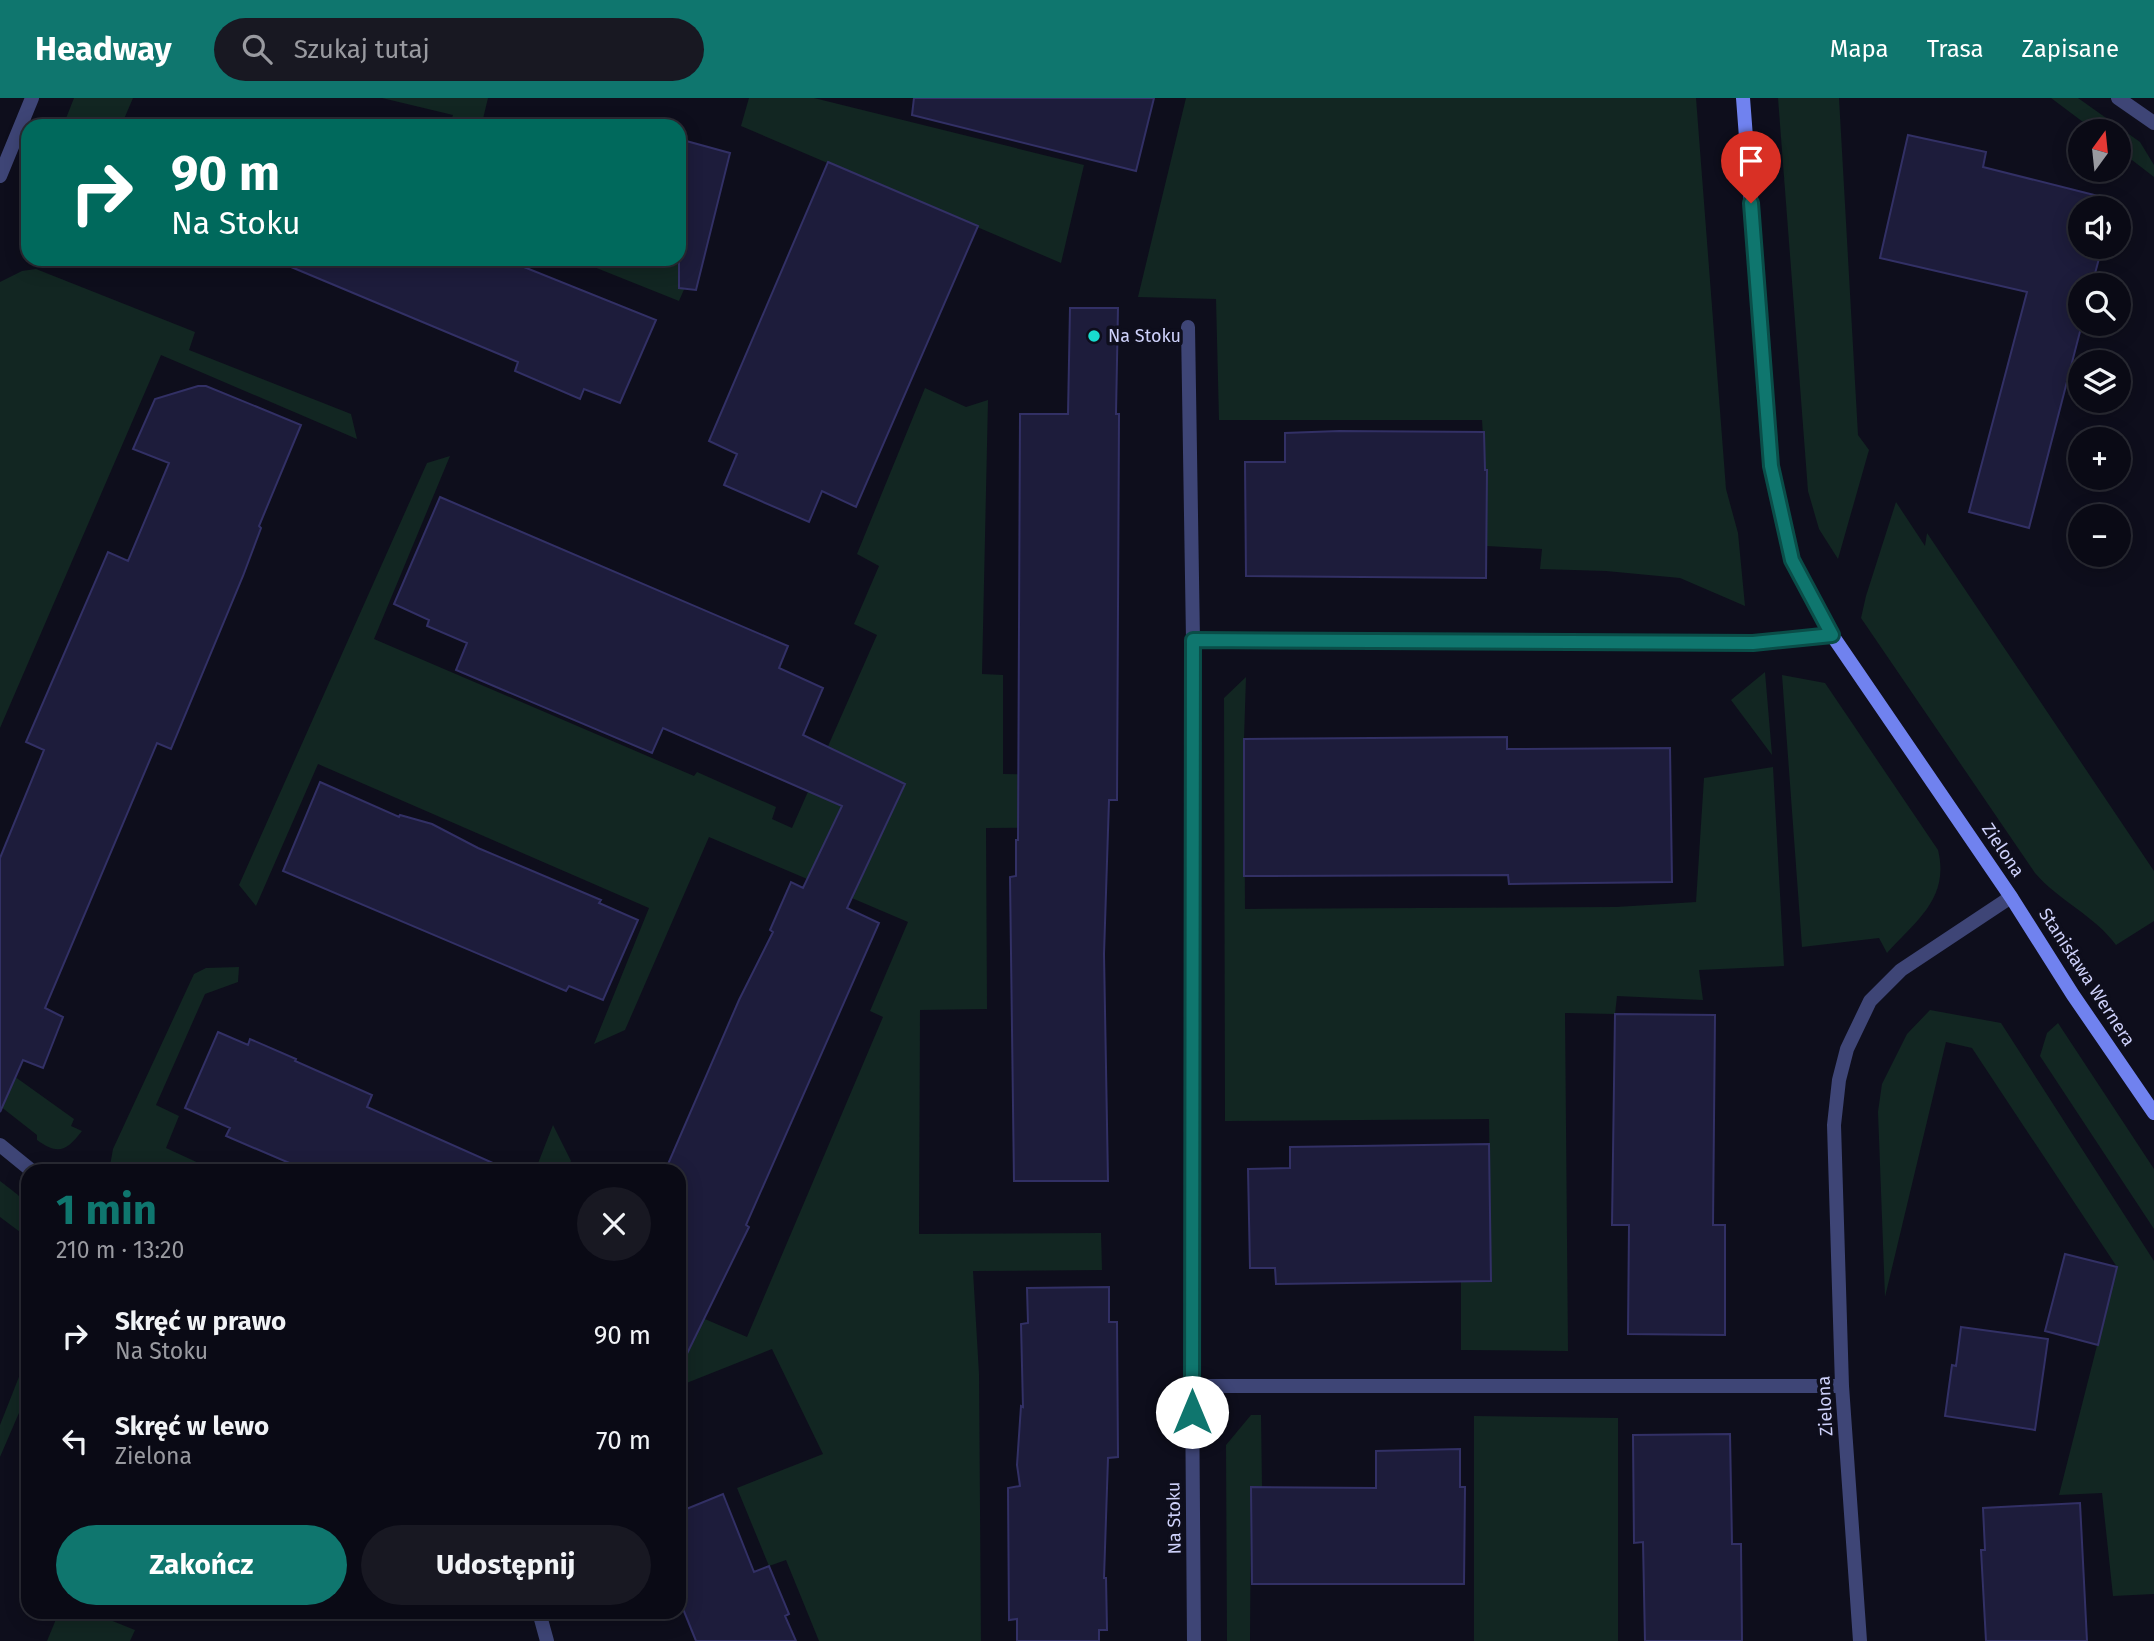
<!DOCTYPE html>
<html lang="pl">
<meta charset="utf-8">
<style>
body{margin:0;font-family:"Fira Sans",sans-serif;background:#181822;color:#f1f3f6;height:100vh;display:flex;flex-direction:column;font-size:26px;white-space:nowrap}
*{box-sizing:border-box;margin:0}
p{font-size:23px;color:#999aa0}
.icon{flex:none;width:38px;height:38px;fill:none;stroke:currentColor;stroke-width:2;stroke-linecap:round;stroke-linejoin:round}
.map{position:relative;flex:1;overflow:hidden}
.sheet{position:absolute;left:21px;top:1066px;width:665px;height:455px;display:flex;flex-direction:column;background:#0a0a15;border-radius:21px;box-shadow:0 4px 18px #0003,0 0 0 2px #2a2b34}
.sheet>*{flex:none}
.hud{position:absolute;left:21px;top:21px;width:665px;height:147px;border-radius:21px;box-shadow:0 4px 18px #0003,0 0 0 2px #2a2b34;background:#00695c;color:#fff;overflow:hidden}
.needle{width:46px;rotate:15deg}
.fabs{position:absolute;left:2068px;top:21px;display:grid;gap:14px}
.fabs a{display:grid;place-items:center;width:63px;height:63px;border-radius:50%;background:#0a0a15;box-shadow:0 4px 18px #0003,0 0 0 2px #2a2b34;font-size:35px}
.pin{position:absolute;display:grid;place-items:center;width:60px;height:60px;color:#fff;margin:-72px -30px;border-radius:50% 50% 50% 0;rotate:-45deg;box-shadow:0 0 7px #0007}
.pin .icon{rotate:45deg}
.me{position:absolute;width:77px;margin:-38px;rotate:0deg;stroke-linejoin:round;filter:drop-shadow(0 0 5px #0008)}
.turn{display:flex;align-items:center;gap:24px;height:147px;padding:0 35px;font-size:32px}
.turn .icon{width:91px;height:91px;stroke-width:2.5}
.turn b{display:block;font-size:49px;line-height:60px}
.round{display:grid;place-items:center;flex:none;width:74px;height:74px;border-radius:37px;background:#181822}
.headline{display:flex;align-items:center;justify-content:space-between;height:119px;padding:0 35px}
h1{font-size:42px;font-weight:700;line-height:52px;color:#0f766e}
.button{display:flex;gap:14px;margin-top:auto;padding:14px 35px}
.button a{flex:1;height:80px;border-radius:42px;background:#0f766e;color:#fff;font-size:28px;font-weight:700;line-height:80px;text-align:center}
.button a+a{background:#181822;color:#f1f3f6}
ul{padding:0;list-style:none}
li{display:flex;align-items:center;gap:21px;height:105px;padding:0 35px}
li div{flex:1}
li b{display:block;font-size:26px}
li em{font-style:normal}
header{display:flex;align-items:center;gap:42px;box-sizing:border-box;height:98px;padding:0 35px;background:#0f766e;color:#fff}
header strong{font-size:33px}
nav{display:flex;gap:38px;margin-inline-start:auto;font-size:24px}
.search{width:490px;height:63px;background:#181822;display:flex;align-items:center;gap:18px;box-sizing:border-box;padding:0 24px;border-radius:38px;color:#999aa0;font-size:26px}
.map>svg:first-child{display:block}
</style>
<header>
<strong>Headway</strong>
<div class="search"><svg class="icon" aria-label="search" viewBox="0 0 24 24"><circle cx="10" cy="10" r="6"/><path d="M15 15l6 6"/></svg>Szukaj tutaj</div>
<nav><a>Mapa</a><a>Trasa</a><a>Zapisane</a></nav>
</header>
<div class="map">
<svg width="2154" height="1543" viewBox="0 0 2154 1543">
<rect width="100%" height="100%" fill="#0e0e1c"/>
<path fill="#122622" d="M 74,0 L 133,0 L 121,28 L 63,28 Z
M 382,0 L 488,0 L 482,25 L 497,28 L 449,28 L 453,17 Z
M 749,0 L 814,0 L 1084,67 L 1061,165 L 741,28 Z
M 1186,0 L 1696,0 L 1726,391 L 1738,435 L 1745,508 L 1680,480 L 1606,473 L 1540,471 L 1542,451 L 1487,448 L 1487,373 L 1485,372 L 1482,322 L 1219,322 L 1216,201 L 1138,199 Z
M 1778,0 L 1839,0 L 1858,337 L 1869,352 L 1838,461 L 1819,431 L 1808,393 Z
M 2051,0 L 2078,0 L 2140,44 L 2154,67 L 2154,79 L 2119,52 L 2119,33 L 2095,33 Z
M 679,119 L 712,127 L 679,203 L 574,161 L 679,161 Z
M 36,171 L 195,234 L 189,252 L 351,316 L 357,341 L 161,257 L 0,630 L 0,184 L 22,173 Z
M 925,290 L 966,309 L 988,302 L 982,576 L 1003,577 L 1003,676 L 1101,677 L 1102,729 L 986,730 L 987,911 L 920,912 L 919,1136 L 1101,1135 L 1102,1172 L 973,1173 L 979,1276 L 981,1543 L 819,1543 L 786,1462 L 769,1468 L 737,1390 L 823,1356 L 772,1251 L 679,1288 L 679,1210 L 747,1239 L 883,919 L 870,913 L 908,824 L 709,739 L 625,932 L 594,946 L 649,810 L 318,666 L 256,808 L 239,787 L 427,365 L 450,358 L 374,541 L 694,678 L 697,674 L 776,709 L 772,721 L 792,730 L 877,537 L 854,526 L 879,468 L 857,456 Z
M 1896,404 L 1925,448 L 1927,435 L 2154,773 L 2154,823 L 2116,847 C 2094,817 2059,803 2035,775 L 1861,520 L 1866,498 Z
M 1765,574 L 1772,657 L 1731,602 Z
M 1782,577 L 1825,585 L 1938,752 C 1950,801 1915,823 1887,855 L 1879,840 L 1802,849 Z
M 1246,579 L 1244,641 L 1245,811 L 1616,809 L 1696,804 L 1704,680 L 1773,669 L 1784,868 L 1699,872 L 1703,902 L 1617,898 L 1615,916 L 1565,915 L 1568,1253 L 1461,1252 L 1461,1183 L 1491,1182 L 1489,1021 L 1225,1023 L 1224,600 Z
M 239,869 L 238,884 L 205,896 L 156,1007 L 179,1018 L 166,1050 L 216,1073 L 109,1073 L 113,1051 L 194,876 L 206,870 Z
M 1930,912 L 2001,925 L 2154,1163 L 2154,1496 L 2113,1498 L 2102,1395 L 2059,1397 L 2117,1169 L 1972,950 L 1946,944 L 1885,1199 L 1878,1014 L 1882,986 L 1907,936 Z
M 2058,925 L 2154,1071 L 2154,1131 L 2040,958 L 2047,935 Z
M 0,968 L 74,1021 L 71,1028 L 82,1033 C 67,1052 59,1058 37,1042 L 37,1037 L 0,1008 Z
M 553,1027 L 571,1063 L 566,1073 L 535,1073 Z
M 0,1083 C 24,1102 28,1100 28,1132 L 20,1134 L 0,1119 Z
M 28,1256 L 28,1294 L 0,1359 L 0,1327 Z
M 1251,1317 L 1261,1317 L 1262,1389 L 1251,1390 L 1250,1543 L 1227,1543 L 1226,1347 Z
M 1474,1318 L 1618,1320 L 1618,1543 L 1474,1543 Z
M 59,1514 L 90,1514 L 135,1532 L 130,1543 L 47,1543 Z"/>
<path fill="#1d1c3b" stroke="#323065" stroke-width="2" d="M 914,0 L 1154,0 L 1136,73 L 912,17 Z
M 1908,37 L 1986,54 L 1983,69 L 2114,102 L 2112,110 L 2081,110 L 2081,149 L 2102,149 L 2092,187 L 2081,187 L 2082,226 L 2029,430 L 1969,414 L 2027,194 L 1880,160 Z
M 679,41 L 730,55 L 696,192 L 679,190 Z
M 828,64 L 978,128 L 856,409 L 822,393 L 809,424 L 724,387 L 737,356 L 709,343 Z
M 272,161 L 504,161 L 656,222 L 620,305 L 584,291 L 580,301 L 515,273 L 518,264 Z
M 1070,210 L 1118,210 L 1116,316 L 1119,316 L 1117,702 L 1109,702 L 1104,856 L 1108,1083 L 1014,1083 L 1010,779 L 1016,778 L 1016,742 L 1018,742 L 1020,316 L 1068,316 Z
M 198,288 L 206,288 L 301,327 L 259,428 L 261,430 L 243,478 L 171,651 L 157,645 L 45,910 L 63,919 L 43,970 L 23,962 L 0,1014 L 0,760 L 44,652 L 26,644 L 108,454 L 128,463 L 169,365 L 133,351 L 155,301 Z
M 1339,333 L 1484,334 L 1485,372 L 1487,372 L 1486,480 L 1246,478 L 1245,364 L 1285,364 L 1285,335 Z
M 440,399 L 788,548 L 779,570 L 823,590 L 803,637 L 905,686 L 847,810 L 879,825 L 746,1127 L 749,1129 L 679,1272 L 679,1073 L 665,1073 L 739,902 L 773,834 L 770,832 L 791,784 L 803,790 L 842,708 L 663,630 L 652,655 L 456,572 L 467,545 L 427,528 L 429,522 L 394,506 Z
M 1507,639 L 1507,651 L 1670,650 L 1672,784 L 1509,786 L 1508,777 L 1244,778 L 1244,641 Z
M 320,684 L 399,719 L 400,717 L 432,726 L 478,750 L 601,802 L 599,805 L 638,822 L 603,902 L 569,888 L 566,893 L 283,773 Z
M 1615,916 L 1715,917 L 1713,1127 L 1725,1127 L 1725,1237 L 1628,1236 L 1629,1127 L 1612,1127 Z
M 218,934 L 248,947 L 250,941 L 296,961 L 295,963 L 372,997 L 367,1009 L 511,1073 L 308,1073 L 226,1038 L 230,1030 L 185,1010 Z
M 1489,1046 L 1491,1183 L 1276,1186 L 1275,1170 L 1250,1170 L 1248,1071 L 1290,1070 L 1290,1049 Z
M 2065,1156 L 2117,1169 L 2098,1247 L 2045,1233 Z
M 1109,1189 L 1109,1224 L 1117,1224 L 1118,1359 L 1108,1360 L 1104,1480 L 1106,1480 L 1107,1532 L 1099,1532 L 1099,1543 L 1017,1543 L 1017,1521 L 1009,1522 L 1008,1390 L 1020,1388 L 1017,1367 L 1021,1308 L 1023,1309 L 1021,1226 L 1028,1225 L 1027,1190 Z
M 1961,1229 L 2048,1241 L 2035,1332 L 1945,1318 L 1952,1267 L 1956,1268 Z
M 1730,1336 L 1732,1446 L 1741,1446 L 1742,1543 L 1645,1543 L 1643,1444 L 1634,1445 L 1633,1337 Z
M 1460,1351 L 1460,1389 L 1465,1389 L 1464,1486 L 1252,1486 L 1251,1389 L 1376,1390 L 1376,1353 Z
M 723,1396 L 754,1474 L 769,1468 L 789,1516 L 785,1518 L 796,1543 L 696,1543 L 679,1501 L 679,1414 Z
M 2080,1405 L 2087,1543 L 1986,1543 L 1981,1452 L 1985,1452 L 1983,1410 Z"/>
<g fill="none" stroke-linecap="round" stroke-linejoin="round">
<path stroke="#3e4576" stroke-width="14" d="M 2118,0 L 2154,25
M 0,78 L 32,0
M 1188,229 L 1193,542 L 1192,1288 L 1194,1543
M 1193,542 L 1753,545 L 1832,537
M 0,1047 L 32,1073
M 1192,1288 L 1842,1288
M 539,1514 L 547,1543
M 1860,1543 L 1842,1288 L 1834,1027 L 1839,982 L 1847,951 L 1870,903 L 1901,872 L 2011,799"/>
<path stroke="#7082ef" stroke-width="14" d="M 1743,0 L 1771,367 L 1792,462 L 1832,537 L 2011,799 L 2073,897 L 2154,1015"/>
</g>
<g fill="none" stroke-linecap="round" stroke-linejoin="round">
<defs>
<path id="route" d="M 1192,1314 L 1193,542 L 1753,545 L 1832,537 L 1792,462 L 1771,368 L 1751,105"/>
</defs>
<use href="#route" stroke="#0a4d48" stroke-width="18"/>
<use href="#route" stroke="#0f766e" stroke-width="12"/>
</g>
<circle fill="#18dccf" stroke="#0e0e1c" stroke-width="2.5" cx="1094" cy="238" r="7"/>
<g text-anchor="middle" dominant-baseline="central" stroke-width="7" stroke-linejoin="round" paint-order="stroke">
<g font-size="18" fill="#ced1fa" stroke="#0e0e1c" text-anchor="start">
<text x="1108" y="238">Na Stoku</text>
</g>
<g font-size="18" fill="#ced1fa" stroke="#0e0e1c">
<text transform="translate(2003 752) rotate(56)">Zielona</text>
<text transform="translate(2087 879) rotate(57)">Stanisława Wernera</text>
<text transform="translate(1825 1308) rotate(-93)">Zielona</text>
<text transform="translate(1174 1420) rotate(-91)">Na Stoku</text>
</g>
</g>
</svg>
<div class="fabs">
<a><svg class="needle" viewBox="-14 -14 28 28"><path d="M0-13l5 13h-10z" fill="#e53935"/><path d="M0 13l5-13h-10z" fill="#999aa0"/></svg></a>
<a><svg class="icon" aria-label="sound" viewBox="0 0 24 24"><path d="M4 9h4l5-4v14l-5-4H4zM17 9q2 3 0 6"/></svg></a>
<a><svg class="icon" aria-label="search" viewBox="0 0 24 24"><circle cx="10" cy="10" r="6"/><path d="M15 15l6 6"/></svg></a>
<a><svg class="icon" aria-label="layers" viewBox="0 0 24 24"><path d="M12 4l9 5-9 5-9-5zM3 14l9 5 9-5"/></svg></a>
<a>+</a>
<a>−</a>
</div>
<div class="pin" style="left:1751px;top:105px;background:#d93025"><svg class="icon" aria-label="arrive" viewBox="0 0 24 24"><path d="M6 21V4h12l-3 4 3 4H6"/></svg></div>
<svg class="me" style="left:1192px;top:1314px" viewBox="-20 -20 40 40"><circle r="19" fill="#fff"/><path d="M0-13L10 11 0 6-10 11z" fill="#0f766e"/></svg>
<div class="hud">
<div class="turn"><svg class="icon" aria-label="right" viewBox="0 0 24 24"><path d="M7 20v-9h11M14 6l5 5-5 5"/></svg><div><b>90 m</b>Na Stoku</div></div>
</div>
<section class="sheet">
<div class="headline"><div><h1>1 min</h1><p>210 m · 13:20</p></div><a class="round"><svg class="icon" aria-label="close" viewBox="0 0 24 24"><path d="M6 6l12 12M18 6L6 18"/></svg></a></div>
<ul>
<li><svg class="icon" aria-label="right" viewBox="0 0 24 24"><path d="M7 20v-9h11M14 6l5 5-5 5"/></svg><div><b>Skręć w prawo</b><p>Na Stoku</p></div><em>90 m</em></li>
<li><svg class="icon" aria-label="left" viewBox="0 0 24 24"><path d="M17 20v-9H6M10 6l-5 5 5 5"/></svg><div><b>Skręć w lewo</b><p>Zielona</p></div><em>70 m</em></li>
</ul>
<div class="button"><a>Zakończ</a><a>Udostępnij</a></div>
</section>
</div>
